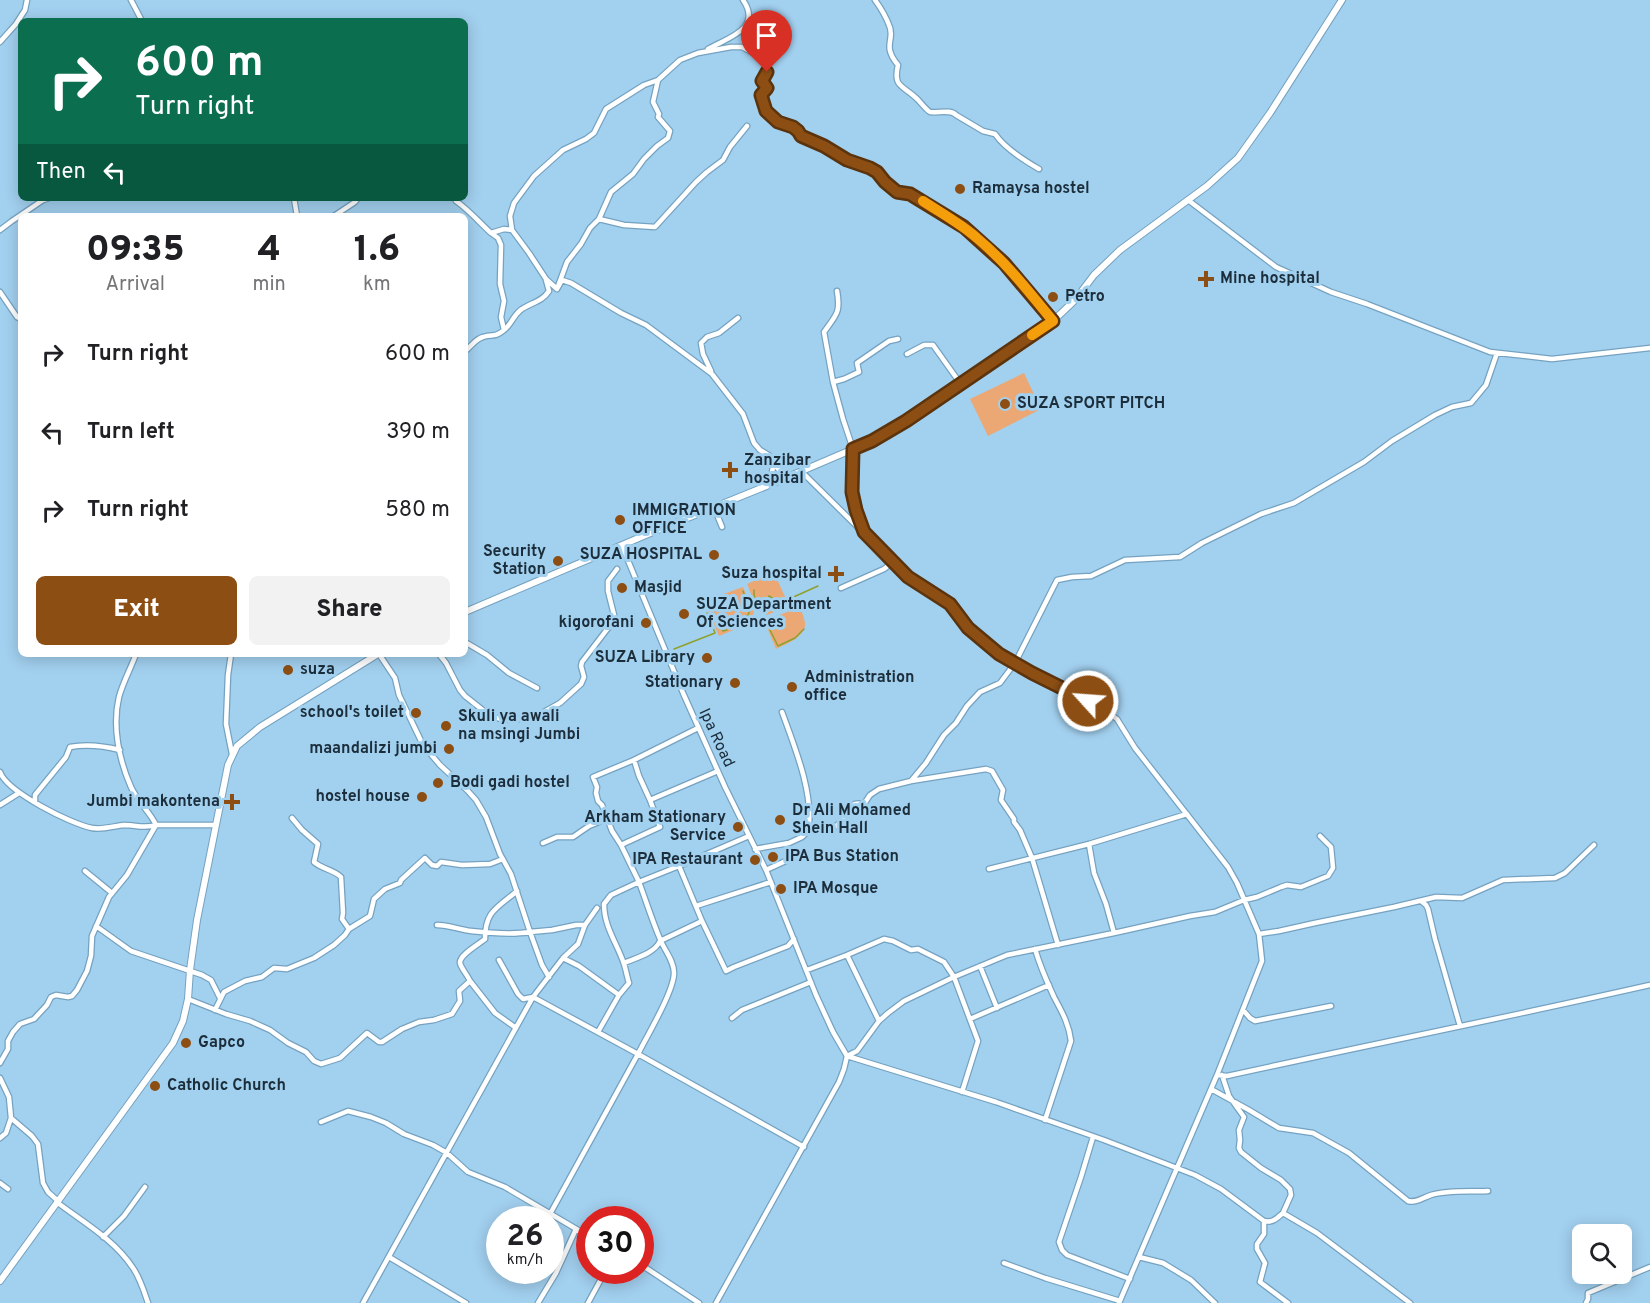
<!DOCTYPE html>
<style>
body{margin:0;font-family:Overpass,sans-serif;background:#f2f2f2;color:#202124;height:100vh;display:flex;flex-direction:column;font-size:22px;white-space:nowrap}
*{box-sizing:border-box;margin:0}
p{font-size:20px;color:#757577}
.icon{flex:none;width:33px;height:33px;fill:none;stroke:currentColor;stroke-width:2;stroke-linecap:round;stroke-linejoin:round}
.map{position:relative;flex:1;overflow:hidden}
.side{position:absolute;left:18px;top:213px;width:450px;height:444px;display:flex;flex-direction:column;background:#fff;border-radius:9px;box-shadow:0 3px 15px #0003}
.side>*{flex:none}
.top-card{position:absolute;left:18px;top:18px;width:450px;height:183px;border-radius:9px;box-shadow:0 3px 15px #0003;background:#0b6e4f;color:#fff;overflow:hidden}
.buttons{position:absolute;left:1572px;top:1224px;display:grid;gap:12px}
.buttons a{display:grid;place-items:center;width:60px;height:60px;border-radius:9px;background:#fff;box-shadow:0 3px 15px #0003;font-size:30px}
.speed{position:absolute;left:486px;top:1206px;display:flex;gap:12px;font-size:30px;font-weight:700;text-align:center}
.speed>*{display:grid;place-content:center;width:78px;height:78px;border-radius:50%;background:#fff;box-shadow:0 3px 15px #0003;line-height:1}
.speed small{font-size:15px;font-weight:400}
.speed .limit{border:9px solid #d22;background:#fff;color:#111}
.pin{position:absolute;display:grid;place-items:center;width:51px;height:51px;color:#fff;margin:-62px -26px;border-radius:50% 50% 50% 0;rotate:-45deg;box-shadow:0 0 6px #0007}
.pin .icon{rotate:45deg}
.me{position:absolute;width:66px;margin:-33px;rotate:296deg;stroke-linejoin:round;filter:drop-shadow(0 0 4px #0008)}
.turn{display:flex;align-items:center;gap:21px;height:126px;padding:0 18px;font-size:27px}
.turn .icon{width:78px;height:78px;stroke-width:2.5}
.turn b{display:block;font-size:42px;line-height:51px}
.then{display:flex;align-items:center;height:57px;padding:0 18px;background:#0003;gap:12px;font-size:22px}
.eta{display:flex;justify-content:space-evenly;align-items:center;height:102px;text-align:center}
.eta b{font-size:36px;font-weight:800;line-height:42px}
.cta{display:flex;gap:12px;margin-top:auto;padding:12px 18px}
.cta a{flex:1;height:69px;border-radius:9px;background:#8c4e13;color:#fff;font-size:24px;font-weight:800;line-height:69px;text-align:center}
.cta a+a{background:#f2f2f2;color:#202124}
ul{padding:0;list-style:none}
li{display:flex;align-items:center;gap:18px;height:78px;padding:0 18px}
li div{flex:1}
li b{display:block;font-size:22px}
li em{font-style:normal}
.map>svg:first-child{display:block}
</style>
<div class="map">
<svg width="1650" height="1303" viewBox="0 0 1650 1303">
<rect width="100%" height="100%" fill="#a2d0ef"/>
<path fill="#eba874" d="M 1024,373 L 1041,409 L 988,436 L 970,399 Z
M 774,572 L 789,606 L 767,615 L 758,611 L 747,584 Z
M 743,587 L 754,613 L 751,617 L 750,623 L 719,636 L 708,611 L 708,603 L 715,597 Z
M 800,607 C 802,612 804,618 805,623 C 806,637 786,644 776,649 L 766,625 L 769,619 Z"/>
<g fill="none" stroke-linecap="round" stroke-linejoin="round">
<path stroke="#8fa02e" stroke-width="1.5" d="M 754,590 L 754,595 L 759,608 L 764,610 L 769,596 L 780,603 L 785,601
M 789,599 L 818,586
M 769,628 L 778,646 L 795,638 L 804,629
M 727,630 L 723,631 L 721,627 L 748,615 L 750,610 L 743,591
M 674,649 L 715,633 L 707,613"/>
<defs>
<path id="minor" d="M 131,0 L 142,21
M 875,0 C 880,7 886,17 889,25 C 896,39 881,45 898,65 C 893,87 902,85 915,97 C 921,102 924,108 930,112 C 938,113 951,109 956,115 L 983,131 L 995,134 C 1004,147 1025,161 1039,169
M 0,42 L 16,24 L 25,10 L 27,0
M 708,49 C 727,38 763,29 743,0
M 294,198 L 297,216
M 455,198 L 456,201 C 470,211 479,222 491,233 L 504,229 L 512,230 L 529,253 L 546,279 L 557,289 L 562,280 L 571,283 L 621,313 L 646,325 L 712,374 L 743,414 L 754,443 L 760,450 L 770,456 L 774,463 L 769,485
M 1188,200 L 1276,267 L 1331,292 L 1367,304 L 1490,352 L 1552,359 L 1650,348
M 334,216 L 355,202 L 358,198
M 599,219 L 624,225 L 655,227 L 696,182 L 707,172 L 723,160 L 730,147 L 747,126
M 0,230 L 12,221 L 43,200 L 49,198
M 512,230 L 510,216 L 514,203 L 534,176 L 563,150 L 586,139 L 594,133 L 606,109 L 644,85 L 658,80
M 491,233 L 498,238 L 501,245 L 500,284 L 504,301 L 501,317 L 504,330
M 557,289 L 567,262 L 581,244 L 590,228 L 599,219 L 611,192 L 633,174 L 644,159 L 657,146 L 668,138 L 670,131 L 658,117 L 659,114 L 653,102 L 658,80 L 680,60 L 698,53 L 731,47 L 742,47 L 757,55 L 763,59 L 767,72 L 762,82 L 767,88 L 761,95 L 766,111 L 778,122 L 793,127 L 801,136 L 824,146 L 847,160 L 870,168 L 877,172 L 885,182 L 897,192 L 910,193 L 964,227 L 1004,263 L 1053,321
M 837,291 C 841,313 836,315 824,332 L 833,382 L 843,419 L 853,449 L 852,492 L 856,511 L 863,530
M 0,292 L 17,317 L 21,319
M 465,351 C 471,347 475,339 483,337 C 493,333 493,339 504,330 C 511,325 514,314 522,309 C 531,303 543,301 549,291 L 546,280
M 907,354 L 924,345 L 933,345 L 960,383
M 711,371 L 703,354 L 701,343 L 707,337 L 719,333 L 738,318
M 833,382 L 844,379 L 859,372 L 857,363 L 889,341 L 898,339
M 774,464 L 786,478
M 802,472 L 908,577 L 950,604 L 968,628 L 999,653 L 1032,673 L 1100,707 L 1117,719 L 1135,748 L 1228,867 L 1237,883 L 1259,934 L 1262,961 L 1217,1075 L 1227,1076 C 1368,1045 1509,1017 1650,985
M 714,507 L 722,527
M 622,546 L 683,693 L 725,787 L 766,870 L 816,995 L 833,1032 L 847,1056 L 844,1069 L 839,1082 L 716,1303
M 841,588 L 884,569 L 893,562
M 465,642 L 487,655 L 509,673 L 537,688
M 231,654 L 228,675 L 226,724 L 232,754
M 379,654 L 395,678 L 399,695 L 423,745 L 440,765 L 467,790 L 476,800 L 486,817 L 500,854 L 511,874 L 530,932 L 552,930 L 576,925 L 585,925 L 597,908
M 439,654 L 446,663 L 460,690 L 465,696 L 489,715 L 503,720 L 533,718 L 560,703 L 581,684 L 584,677 L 581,666 L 582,662 L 615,619 L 608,591 L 608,581 L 617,569
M 782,712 C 794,745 815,796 808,831
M 634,760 L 639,776 L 650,800
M 0,772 C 7,792 71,824 92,828 C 103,830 114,826 124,825 C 136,825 145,829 156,825 C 150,812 137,801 131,787 C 119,760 112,726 119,697 C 123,682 131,668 136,654
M 911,781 L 986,769 L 992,771 L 1003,790 L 1001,800 L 1014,819 L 1014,822 L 1020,830 L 1032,858 L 1058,945
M 35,802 L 35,795 L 66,757 L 70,747 C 86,744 104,746 120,750
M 0,805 L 19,793
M 292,818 L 302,830 L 318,844 L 314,862 C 322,869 334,870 341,877 L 343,913 L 342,919 L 349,929
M 543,843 L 557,837 L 573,837 L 589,826 L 606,819
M 621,845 L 660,827 L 650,800 L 718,771
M 755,849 L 789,843 L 802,837 L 808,831 L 824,828 L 832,828 C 835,827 839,824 841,821 C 849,811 848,801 864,804 L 870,795 L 879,789 L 911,781 L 926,763 L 944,735 L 956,723 L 967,706 L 980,692 L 1000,683 L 1015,663 L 1057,580 L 1072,577 L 1091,576 L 1125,560 L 1180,557 L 1202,543 L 1261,514 L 1294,503 L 1364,462 L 1392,441 L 1435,415 L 1452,407 L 1471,403 L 1486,385 L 1497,353
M 679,866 L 749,836
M 989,869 L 1089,844 L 1187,814
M 766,870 L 801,854
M 85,871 L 112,893
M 1421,901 L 1426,905 L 1428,909 L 1435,939 L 1460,1026
M 696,906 L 771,882
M 437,925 C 449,925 460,930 471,931 C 489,933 512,935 530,932 L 542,965 L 549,977
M 96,926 L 131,951 L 202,975 L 211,980 L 220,998
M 1114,933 L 1190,916 L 1215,912 L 1244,900 L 1257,897 L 1281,887 L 1287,885 L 1301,887 L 1328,876 L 1333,868 L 1331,847 L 1320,836
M 1259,934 L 1279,931 L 1315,923 L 1394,907 L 1436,897 L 1462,898 L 1503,880 L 1555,878 L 1565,873 L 1594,845
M 794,939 L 788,946 L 734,967 L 726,971 L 702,921 L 679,866 L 639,882 C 646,901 652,920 660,939 C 664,950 674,960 674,973 C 674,991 647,1036 638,1054 L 804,1147
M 1035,949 C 1040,966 1047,982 1054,997 C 1062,1012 1069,1024 1071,1041 L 1045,1120
M 847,955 L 884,939 L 893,941 L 911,950 L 918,949 L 944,962 L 954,977 L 978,1041 L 962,1092
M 563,958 L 579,966 L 619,995 L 629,983 C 627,977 626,970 624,964 C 617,943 604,927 604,904 L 611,895 L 639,882 L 621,845 L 612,831 L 602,805 L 598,801 L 596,793 L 597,787 L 593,777 L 634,760 L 698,728
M 499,960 L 518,994 L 523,999 L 533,997 L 638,1054 L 550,1214
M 624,963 C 636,958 655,953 660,941 L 702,921
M 980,966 L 997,1008
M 807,970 L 847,955 L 879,1021
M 470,981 L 495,1013 L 516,1028
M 188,999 L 226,1014 L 250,1021 L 270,1030 L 288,1043 L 306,1052 L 314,1061 L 321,1064 L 340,1058 L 367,1033 L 379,1042 L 382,1042 L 402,1029 L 419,1022 L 434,1020 L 452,1014 L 460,1001 L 459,991 L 470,981 C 468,976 461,968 460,963 C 459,955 479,944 485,939 C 485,911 497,908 517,891
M 215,1010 L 224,992 L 245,981 L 262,977 L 274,968 L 287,969 L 314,958 L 334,945 L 345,935 L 349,929 L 370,916 L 374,899 L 385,889 L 400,883 L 401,880 L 425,858 L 432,865 L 437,866 L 441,862 L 462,865 L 490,864 L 503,859
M 1243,1010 L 1250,1018 L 1255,1021 L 1331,1006
M 732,1018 L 742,1010 L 811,982
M 970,1019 L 1049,985
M 598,1032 L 619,995
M 847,1056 L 996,1102 L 1104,1140 L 1195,1175 L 1221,1189 L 1264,1221 C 1273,1223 1277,1218 1283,1213 L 1317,1233 L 1410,1303
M 847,1056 L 857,1051 L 879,1021 L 888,1013 L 904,1001 L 954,977 L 1007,955 L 1114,933 L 1106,904 L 1094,873 L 1089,844
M 0,1063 L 8,1049 L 8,1041 L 13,1032 L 20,1024 L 34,1019 L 47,1005 L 51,997 L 56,995 L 68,997 L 72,996 L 77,990 L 87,971 L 91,956 L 92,936 L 109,897 L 127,875 L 156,825 L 215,825
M 1222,1075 L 1229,1096 L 1244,1117 L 1239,1130 L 1240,1140 L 1239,1148 L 1241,1152 L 1261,1168 L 1281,1180 L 1290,1189 L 1291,1195 L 1283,1213
M 0,1078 L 9,1097 L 11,1118 L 32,1136 L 38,1144 L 43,1183 L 48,1192 L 58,1201
M 1211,1089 L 1249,1110 L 1279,1128 L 1313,1133 L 1349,1153 L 1408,1201 C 1417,1203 1422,1198 1431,1195 C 1448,1190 1469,1192 1488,1191
M 321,1122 L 348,1111 L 371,1117 L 386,1123 L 404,1134 L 433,1145 L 447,1153 L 468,1172 L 505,1187 L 590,1237
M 1093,1137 L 1081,1177 L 1059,1242 L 1062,1250 L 1067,1255 L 1130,1279
M 0,1138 L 6,1133 L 11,1118
M 0,1183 L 8,1189
M 58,1203 C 83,1222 115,1240 133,1268 C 140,1278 144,1291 148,1303
M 1264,1221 L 1264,1234 L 1257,1244 L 1257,1249 L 1265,1263 L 1260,1282 L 1288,1303
M 103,1237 L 124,1216 L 145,1187
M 389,1257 L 466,1303
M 1139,1257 L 1163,1263 L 1191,1280 L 1215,1303
M 1004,1263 L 1045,1278 L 1120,1301
M 640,1264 L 699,1303
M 363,1303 L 533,997 L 563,958 L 578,944 L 585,925
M 538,1303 L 556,1273 L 576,1229
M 588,1303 L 606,1270
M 1119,1303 L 1217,1075
M 1586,1303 L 1588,1299 L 1588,1293 L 1650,1267"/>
<path id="major" d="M 465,612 L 648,534 L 769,485 L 872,441 L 906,421 L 1053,321 L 1075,300 L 1094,275 L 1120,250 L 1207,186 L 1238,158 L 1270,113 L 1342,0
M 0,1281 L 173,1043 L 183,1021 L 188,999 L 190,970 L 197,920 L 228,765 L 237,746 L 260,727 L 378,654"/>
</defs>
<use href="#minor" stroke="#75a2c0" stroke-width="7"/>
<use href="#major" stroke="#75a2c0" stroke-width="8"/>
<use href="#minor" stroke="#fff" stroke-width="4.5"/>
<use href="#major" stroke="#fff" stroke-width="6"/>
</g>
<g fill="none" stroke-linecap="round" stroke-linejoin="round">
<defs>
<path id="route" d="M 767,72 L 762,81 L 767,88 L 761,95 L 766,111 L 778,122 L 793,127 L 798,131 L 801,136 L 824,146 L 847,160 L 870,168 L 877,172 L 885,182 L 897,192 L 910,194 L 964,227 L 1004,263 L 1053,321 L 906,421 L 872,441 L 853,449 L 852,492 L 856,510 L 864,532 L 908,577 L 950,604 L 968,628 L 999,654 L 1032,673 L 1088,701"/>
</defs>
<use href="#route" stroke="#5b330c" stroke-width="15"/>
<use href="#route" stroke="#8c4e13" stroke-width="10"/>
<path stroke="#f59e0b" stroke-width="10" d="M 923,201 C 941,213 961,224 977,238 C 1006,262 1029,292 1053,321 L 1032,335"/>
</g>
<g fill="#8c4e13" stroke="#a2d0ef" stroke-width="2">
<circle cx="960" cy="189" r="6"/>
<path d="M1203 270h6v6h6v6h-6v6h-6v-6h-6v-6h6z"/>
<circle cx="1053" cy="297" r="6"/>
<circle cx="1005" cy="404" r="6"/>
<path d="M727 461h6v6h6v6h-6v6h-6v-6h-6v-6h6z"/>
<circle cx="620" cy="520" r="6"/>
<circle cx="714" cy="555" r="6"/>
<circle cx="558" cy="561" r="6"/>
<path d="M833 565h6v6h6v6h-6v6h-6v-6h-6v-6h6z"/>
<circle cx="622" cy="588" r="6"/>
<circle cx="684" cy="614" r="6"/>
<circle cx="646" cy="623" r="6"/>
<circle cx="707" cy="658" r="6"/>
<circle cx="288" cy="670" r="6"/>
<circle cx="735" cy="683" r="6"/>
<circle cx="792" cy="687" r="6"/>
<circle cx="416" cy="713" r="6"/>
<circle cx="446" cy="726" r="6"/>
<circle cx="449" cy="749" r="6"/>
<circle cx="438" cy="783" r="6"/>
<circle cx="422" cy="797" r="6"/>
<path d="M229 793h6v6h6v6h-6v6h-6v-6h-6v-6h6z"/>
<circle cx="780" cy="820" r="6"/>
<circle cx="738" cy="827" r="6"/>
<circle cx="773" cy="857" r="6"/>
<circle cx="755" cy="860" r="6"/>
<circle cx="781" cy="889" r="6"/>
<circle cx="186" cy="1043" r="6"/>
<circle cx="155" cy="1086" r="6"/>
</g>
<g text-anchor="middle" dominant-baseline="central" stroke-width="6" stroke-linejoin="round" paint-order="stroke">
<g font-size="16" font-weight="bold" fill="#1c2e3b" stroke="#a2d0ef" text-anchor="start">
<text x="972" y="189">Ramaysa hostel</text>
<text x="1220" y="279">Mine hospital</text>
<text x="1065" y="297">Petro</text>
<text x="1017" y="404">SUZA SPORT PITCH</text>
<text x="744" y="461">Zanzibar<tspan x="744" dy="18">hospital</tspan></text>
<text x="632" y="511">IMMIGRATION<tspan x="632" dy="18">OFFICE</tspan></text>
<text x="546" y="552" text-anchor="end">Security<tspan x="546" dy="18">Station</tspan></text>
<text x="702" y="555" text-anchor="end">SUZA HOSPITAL</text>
<text x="822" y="574" text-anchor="end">Suza hospital</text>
<text x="634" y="588">Masjid</text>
<text x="696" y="605">SUZA Department<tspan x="696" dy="18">Of Sciences</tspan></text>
<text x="634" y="623" text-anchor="end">kigorofani</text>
<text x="695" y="658" text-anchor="end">SUZA Library</text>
<text x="300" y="670">suza</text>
<text x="804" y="678">Administration<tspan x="804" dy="18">office</tspan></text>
<text x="723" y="683" text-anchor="end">Stationary</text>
<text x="404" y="713" text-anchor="end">school's toilet</text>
<text x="458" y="717">Skuli ya awali<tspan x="458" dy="18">na msingi Jumbi</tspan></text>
<text x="437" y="749" text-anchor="end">maandalizi jumbi</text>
<text x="450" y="783">Bodi gadi hostel</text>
<text x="410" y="797" text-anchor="end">hostel house</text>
<text x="220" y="802" text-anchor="end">Jumbi makontena</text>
<text x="792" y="811">Dr Ali Mohamed<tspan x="792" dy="18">Shein Hall</tspan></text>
<text x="726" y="818" text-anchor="end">Arkham Stationary<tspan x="726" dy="18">Service</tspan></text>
<text x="785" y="857">IPA Bus Station</text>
<text x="743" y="860" text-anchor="end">IPA Restaurant</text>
<text x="793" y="889">IPA Mosque</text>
<text x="198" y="1043">Gapco</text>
<text x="167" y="1086">Catholic Church</text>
</g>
<g font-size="16" fill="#1c2e3b" stroke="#a2d0ef">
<text transform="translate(716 738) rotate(65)">Ipa Road</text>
</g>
</g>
</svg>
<div class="buttons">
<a><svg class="icon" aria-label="search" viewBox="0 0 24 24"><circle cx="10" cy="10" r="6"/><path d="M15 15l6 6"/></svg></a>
</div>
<div class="speed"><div>26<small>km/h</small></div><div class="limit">30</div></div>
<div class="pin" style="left:767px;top:72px;background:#d93025"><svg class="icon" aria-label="arrive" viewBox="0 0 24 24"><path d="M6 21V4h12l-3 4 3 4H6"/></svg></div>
<svg class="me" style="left:1088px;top:701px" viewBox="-20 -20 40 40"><circle r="17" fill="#8c4e13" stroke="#fff" stroke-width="3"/><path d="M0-11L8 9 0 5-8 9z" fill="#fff"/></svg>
<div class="top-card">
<div class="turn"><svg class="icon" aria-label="right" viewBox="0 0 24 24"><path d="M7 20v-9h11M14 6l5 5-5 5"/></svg><div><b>600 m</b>Turn right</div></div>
<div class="then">Then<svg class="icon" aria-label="left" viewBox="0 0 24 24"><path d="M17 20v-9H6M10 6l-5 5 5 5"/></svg></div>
</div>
<section class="side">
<div class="eta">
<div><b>09:35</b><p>Arrival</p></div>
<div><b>4</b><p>min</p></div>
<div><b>1.6</b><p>km</p></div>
</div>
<ul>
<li><svg class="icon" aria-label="right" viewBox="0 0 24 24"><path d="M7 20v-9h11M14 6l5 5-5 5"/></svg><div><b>Turn right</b></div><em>600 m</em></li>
<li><svg class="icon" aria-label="left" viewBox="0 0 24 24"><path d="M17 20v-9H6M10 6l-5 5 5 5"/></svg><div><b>Turn left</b></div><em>390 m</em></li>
<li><svg class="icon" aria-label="right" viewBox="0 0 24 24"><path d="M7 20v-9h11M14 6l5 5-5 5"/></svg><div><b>Turn right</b></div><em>580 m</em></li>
</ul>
<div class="cta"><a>Exit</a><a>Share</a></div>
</section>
</div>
